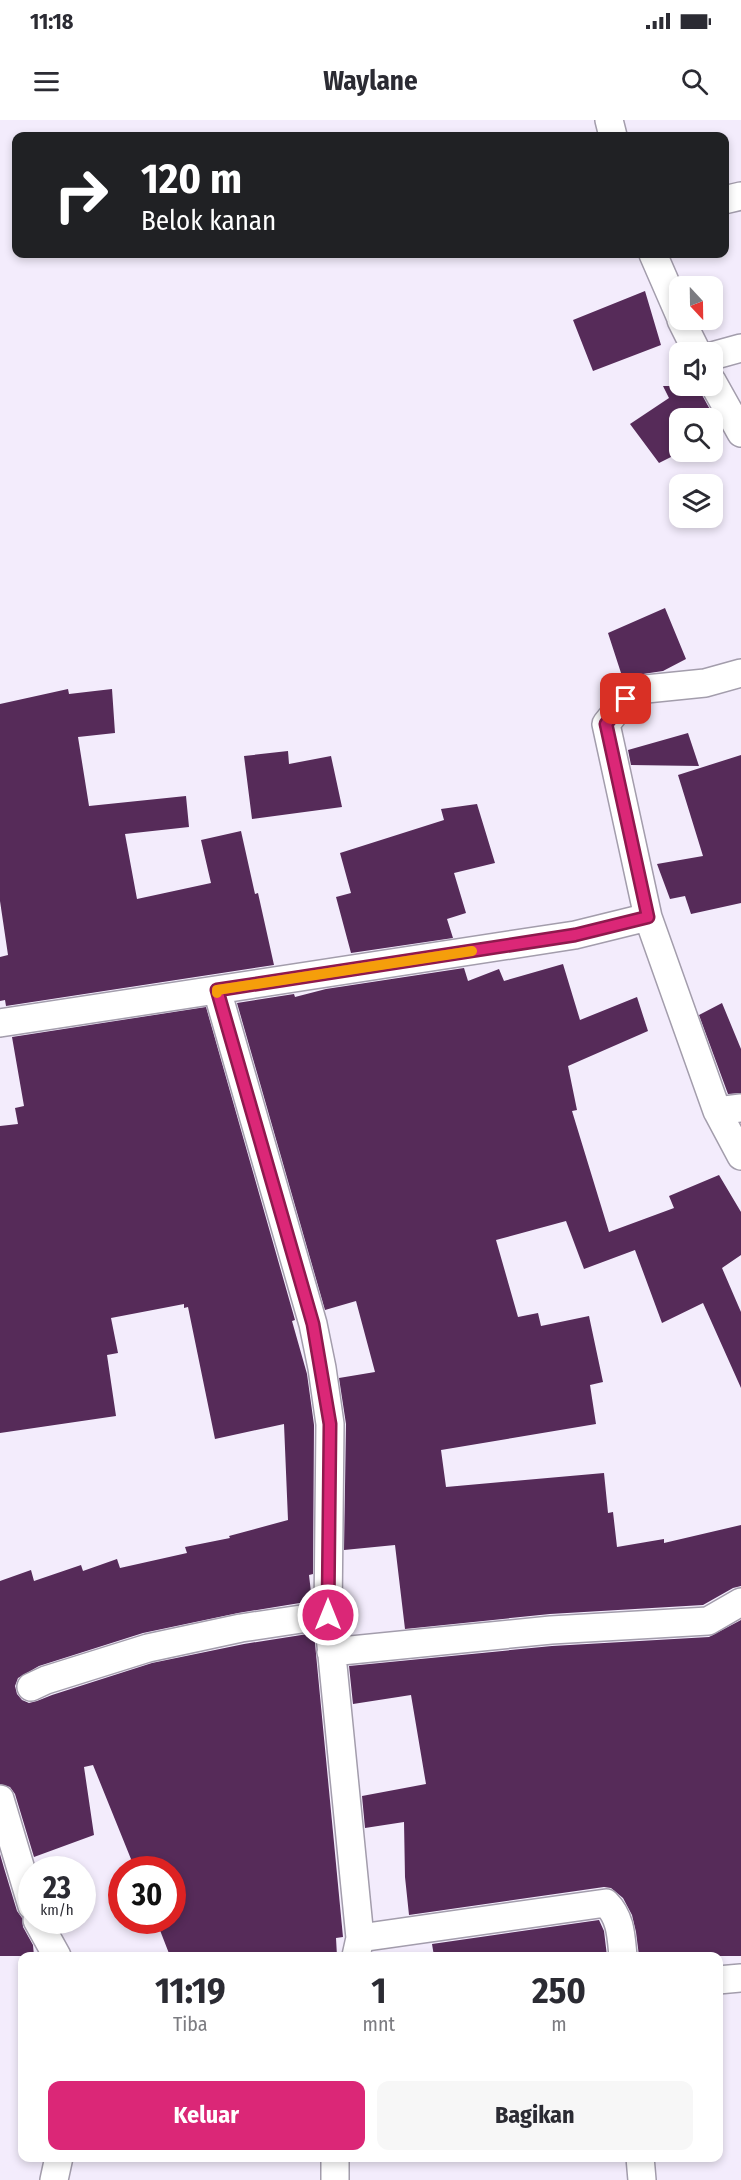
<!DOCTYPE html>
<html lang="id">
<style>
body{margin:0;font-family:"Fira Sans Condensed",sans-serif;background:#f7f7f7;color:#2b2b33;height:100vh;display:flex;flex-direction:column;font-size:22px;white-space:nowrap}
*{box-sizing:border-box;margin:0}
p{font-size:20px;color:#7c7c81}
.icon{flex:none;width:33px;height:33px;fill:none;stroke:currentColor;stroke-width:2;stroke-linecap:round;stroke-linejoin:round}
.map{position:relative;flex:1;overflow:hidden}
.panel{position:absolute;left:18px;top:1832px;width:705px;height:210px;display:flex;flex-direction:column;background:#fff;border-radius:12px;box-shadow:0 3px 9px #0003}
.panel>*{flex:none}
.banner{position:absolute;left:12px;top:12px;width:717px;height:126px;border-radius:12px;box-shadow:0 3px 9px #0003;background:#202124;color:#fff;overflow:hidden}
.needle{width:39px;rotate:158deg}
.buttons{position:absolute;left:669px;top:156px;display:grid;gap:12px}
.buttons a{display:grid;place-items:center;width:54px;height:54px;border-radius:12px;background:#fff;box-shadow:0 3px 9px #0003;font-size:30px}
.speed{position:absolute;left:18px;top:1736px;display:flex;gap:12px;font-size:30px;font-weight:700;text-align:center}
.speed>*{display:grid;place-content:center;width:78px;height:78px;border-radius:50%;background:#fff;box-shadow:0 3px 9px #0003;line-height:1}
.speed small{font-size:15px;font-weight:400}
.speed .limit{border:9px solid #d22;background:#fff;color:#111}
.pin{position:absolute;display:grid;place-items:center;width:51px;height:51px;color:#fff;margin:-26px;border-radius:12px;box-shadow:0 3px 9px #0006}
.me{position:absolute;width:66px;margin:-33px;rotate:0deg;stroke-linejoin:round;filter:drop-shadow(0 0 4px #0008)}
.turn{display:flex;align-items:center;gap:21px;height:126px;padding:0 30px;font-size:27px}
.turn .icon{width:78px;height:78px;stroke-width:2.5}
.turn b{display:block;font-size:42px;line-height:51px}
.eta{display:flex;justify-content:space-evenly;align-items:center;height:102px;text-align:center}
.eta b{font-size:36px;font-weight:700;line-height:42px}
.cta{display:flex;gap:12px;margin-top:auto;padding:12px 30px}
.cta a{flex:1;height:69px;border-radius:12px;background:#db2777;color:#fff;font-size:24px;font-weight:700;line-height:69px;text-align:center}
.cta a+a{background:#f7f7f7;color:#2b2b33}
.status{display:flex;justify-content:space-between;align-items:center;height:42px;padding:0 30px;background:#fff;direction:ltr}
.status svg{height:16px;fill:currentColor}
header{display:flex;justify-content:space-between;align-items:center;height:78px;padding:0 30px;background:#fff;font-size:27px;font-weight:700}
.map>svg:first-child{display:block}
</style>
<div class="status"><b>11:18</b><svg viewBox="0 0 49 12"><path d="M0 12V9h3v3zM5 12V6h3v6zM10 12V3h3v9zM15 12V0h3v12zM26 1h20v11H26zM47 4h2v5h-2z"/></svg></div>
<header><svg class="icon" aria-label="menu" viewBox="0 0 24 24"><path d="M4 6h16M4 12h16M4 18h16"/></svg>Waylane<svg class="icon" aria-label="search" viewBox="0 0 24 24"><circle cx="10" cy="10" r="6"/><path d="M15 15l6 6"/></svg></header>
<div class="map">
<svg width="741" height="2060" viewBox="0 0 741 2060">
<rect width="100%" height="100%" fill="#f3ecfc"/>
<path fill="#562b59" d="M 645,171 L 661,225 L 593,251 L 573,200 Z
M 663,266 L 697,266 L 722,311 L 712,316 L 712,298 L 680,298 L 680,332 L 681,332 L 659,343 L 630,304 L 669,278 Z
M 665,488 L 686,539 L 663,551 L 643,554 L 621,553 L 608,513 Z
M 68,569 L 69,574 L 112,569 L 115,613 L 78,617 L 89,686 L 186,676 L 189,707 L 125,714 L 137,779 L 211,763 L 201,720 L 241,711 L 255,774 L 258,773 L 274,845 L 6,886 L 5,880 L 0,881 L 0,837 L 8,835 L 0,781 L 0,584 Z
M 688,613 L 699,646 L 631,645 L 628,630 Z
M 288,631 L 289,644 L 331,636 L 342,687 L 252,699 L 244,636 Z
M 741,635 L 741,783 L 691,794 L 685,776 L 670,779 L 657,744 L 703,736 L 678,655 Z
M 477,684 L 495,743 L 454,753 L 466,793 L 447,799 L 453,818 L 351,833 L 336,777 L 351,773 L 340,733 L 444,700 L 441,689 Z
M 563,844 L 580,900 L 637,877 L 648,911 L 568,946 L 577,990 L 572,991 L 609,1112 L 674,1088 L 669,1076 L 719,1055 L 741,1092 L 741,1135 L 722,1148 L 741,1192 L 741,1268 L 703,1183 L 662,1203 L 635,1130 L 584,1149 L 566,1101 L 496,1120 L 518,1197 L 538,1193 L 541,1206 L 589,1196 L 603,1262 L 590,1265 L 596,1304 L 441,1330 L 446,1367 L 604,1353 L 608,1393 L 613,1392 L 617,1427 L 664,1419 L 664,1423 L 741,1405 L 741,1466 L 733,1468 L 703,1485 L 550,1494 L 405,1509 L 395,1425 L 344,1430 L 346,1304 L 339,1258 L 375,1252 L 356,1181 L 325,1190 L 237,883 L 294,874 L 295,877 L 326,869 L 464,848 L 468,861 L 499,849 L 504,861 Z
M 722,883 L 741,929 L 741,973 L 728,974 L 699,895 Z
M 206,887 L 295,1200 L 292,1201 L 307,1254 L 314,1305 L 313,1454 L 309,1455 L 312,1481 L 238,1493 L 143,1513 L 39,1546 L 18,1558 L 15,1566 L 17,1574 L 22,1580 L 29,1583 L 37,1581 L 52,1575 L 152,1543 L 244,1524 L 314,1513 L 343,1817 L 336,1818 L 337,1836 L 170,1836 L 156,1800 L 172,1800 L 172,1749 L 135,1749 L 93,1645 L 84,1647 L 94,1715 L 34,1737 L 15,1674 L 10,1667 L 0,1664 L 0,1461 L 31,1450 L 34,1461 L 81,1445 L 83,1451 L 117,1439 L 120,1448 L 187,1433 L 185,1427 L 230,1418 L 229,1416 L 288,1400 L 284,1304 L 215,1319 L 188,1187 L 184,1188 L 184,1184 L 111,1198 L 118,1233 L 107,1235 L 116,1296 L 0,1313 L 0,1006 L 18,1004 L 15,988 L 24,986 L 12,917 Z
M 741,1500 L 741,1836 L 639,1836 L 636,1812 L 632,1795 L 623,1778 L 611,1768 L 604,1767 L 409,1795 L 405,1757 L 404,1702 L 365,1708 L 362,1676 L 426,1664 L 411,1575 L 353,1584 L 349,1546 L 552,1526 L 709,1517 Z
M 0,1734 L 4,1748 L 2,1748 L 4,1748 L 17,1791 L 22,1798 L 23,1807 L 33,1825 L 34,1836 L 0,1836 Z
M 599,1800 L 604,1811 L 607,1836 L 434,1836 L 432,1824 Z"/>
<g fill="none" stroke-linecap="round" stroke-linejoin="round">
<defs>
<path id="street" d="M 609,0 L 613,16
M 724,80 L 741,76
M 653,134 L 680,196
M 681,200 L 697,232
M 712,236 L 741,228
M 712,261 L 741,313
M 741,553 L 705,563 L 646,569 L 626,579 L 606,604 L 648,797 L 717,991 L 741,1036
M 217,870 L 313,1204 L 322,1248 L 330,1304 L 328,1495 L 360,1818 L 356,1836
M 0,903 L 575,815 L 648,797
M 717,991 L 741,988
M 331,1532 L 551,1510 L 708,1501 L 741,1482
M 31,1567 L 46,1560 L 148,1528 L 241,1508 L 328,1495
M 0,1679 L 32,1786
M 37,1800 L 57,1836
M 360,1818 L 606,1783 C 621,1798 621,1816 623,1836
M 718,1860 L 741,1858
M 640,2037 L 642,2060
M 54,2060 L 59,2037
M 335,2060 L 335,2037"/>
</defs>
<use href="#street" stroke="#a39dac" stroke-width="30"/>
<use href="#street" stroke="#fff" stroke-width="27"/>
</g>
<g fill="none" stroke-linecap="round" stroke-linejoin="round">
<defs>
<path id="route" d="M 328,1495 L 330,1304 L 313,1204 L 217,870 L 575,815 L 648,797 L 606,604 L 626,579"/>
</defs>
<use href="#route" stroke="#8e194d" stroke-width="15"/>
<use href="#route" stroke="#db2777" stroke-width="10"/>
<path stroke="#f59e0b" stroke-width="10" d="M 217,873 L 217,870 L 472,831"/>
</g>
</svg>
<div class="buttons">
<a><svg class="needle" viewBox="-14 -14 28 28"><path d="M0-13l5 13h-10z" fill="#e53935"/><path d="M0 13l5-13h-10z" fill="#7c7c81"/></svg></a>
<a><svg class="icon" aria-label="sound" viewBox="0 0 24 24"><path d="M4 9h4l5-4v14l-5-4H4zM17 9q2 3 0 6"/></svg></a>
<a><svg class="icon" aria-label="search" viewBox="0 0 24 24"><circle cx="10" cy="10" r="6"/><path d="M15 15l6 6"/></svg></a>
<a><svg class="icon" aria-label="layers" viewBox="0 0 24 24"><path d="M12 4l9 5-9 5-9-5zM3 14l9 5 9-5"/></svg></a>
</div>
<div class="speed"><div>23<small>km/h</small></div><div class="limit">30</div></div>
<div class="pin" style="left:626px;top:579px;background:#d93025"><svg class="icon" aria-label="arrive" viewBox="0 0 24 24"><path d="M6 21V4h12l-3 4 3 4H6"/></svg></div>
<svg class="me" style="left:328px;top:1495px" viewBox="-20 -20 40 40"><circle r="17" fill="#db2777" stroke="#fff" stroke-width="3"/><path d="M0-11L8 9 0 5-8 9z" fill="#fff"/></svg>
<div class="banner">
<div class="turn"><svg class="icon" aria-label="right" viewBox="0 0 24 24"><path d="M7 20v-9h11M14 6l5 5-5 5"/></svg><div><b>120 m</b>Belok kanan</div></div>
</div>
<section class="panel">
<div class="eta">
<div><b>11:19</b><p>Tiba</p></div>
<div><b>1</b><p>mnt</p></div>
<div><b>250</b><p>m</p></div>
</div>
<div class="cta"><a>Keluar</a><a>Bagikan</a></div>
</section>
</div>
